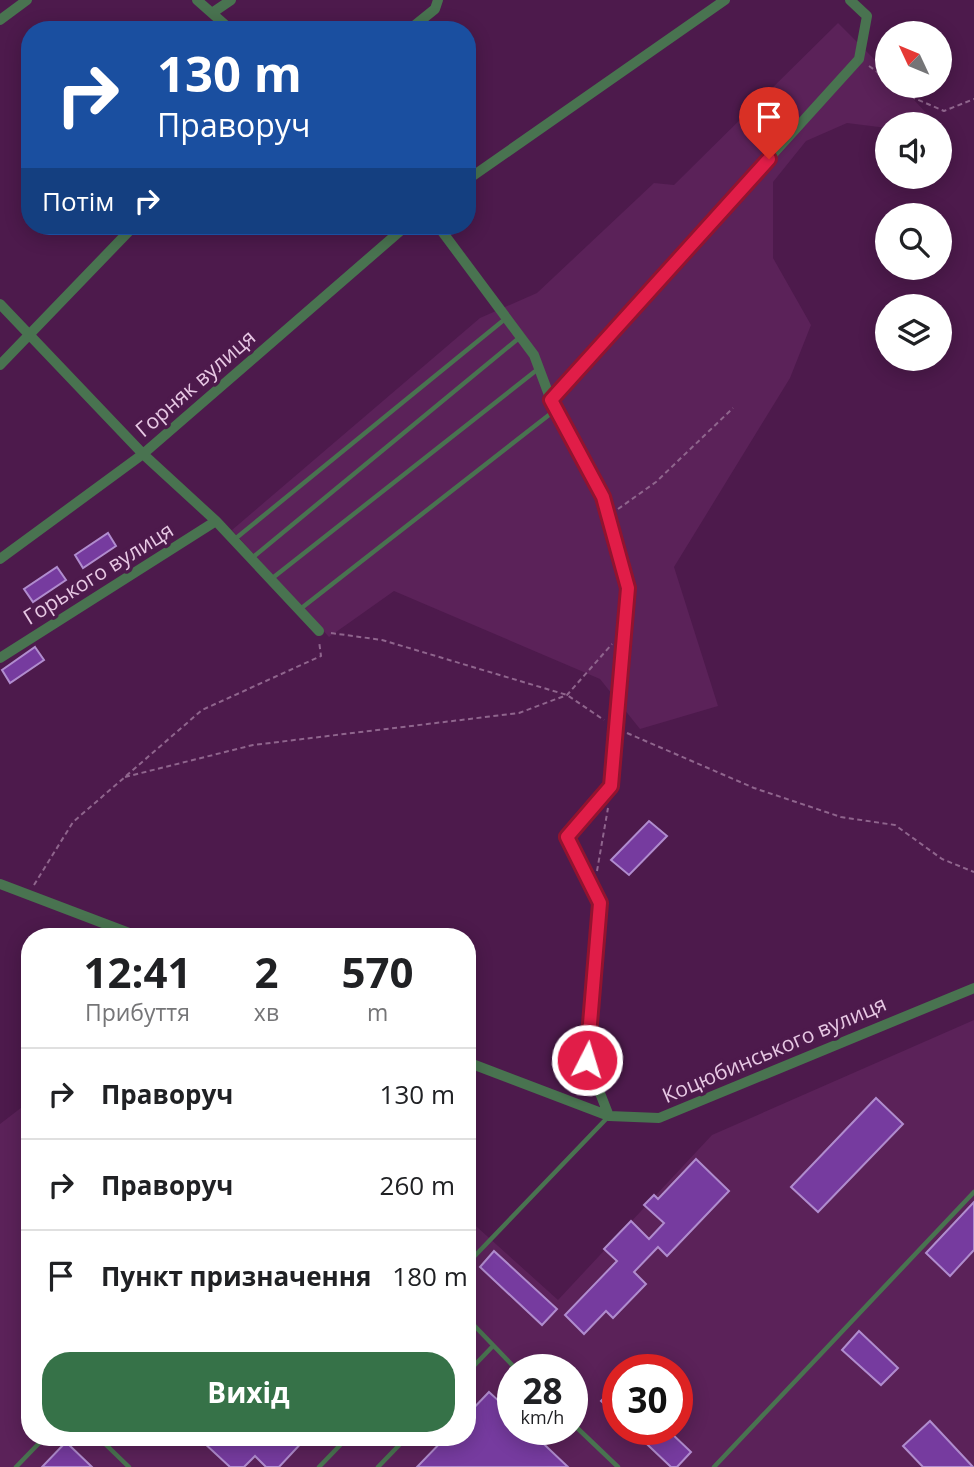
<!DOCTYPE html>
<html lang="uk">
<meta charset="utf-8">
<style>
body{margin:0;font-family:"Open Sans",sans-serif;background:#f6f6f6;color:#202124;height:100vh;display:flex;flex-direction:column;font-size:26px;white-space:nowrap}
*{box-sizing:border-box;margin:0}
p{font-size:23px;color:#757577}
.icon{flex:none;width:38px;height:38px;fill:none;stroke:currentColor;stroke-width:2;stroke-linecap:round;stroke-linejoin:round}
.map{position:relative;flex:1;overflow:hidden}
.drawer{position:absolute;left:21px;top:928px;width:455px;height:518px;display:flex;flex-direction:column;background:#fff;border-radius:28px;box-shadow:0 4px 18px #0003}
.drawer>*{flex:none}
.guide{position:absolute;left:21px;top:21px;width:455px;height:214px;border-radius:28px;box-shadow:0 4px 18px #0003;background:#1a4fa0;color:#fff;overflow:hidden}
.needle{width:46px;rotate:314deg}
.tools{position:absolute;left:875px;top:21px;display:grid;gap:14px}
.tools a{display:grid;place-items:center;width:77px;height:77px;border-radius:50%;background:#fff;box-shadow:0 4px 18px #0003;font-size:35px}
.speed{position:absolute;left:497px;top:1354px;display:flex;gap:14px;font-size:35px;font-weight:700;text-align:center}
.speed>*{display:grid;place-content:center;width:91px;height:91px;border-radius:50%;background:#fff;box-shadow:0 4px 18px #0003;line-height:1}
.speed small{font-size:18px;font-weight:400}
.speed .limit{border:10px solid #d22;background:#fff;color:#111}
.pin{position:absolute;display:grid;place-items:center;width:60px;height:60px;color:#fff;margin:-72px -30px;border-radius:50% 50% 50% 0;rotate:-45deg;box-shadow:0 0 7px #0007}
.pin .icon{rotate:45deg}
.me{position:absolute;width:77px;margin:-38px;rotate:5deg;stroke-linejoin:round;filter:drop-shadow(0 0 5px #0008)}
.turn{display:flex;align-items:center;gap:24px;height:147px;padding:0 21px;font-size:32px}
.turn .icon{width:91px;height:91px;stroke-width:2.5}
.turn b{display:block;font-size:49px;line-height:60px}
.then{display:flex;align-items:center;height:66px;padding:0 21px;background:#0003;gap:14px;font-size:26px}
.eta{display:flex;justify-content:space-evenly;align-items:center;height:119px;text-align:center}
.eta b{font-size:42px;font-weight:700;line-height:49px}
.cta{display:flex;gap:14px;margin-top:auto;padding:14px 21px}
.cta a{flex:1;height:80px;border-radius:28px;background:#367248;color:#fff;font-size:28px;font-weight:700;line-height:80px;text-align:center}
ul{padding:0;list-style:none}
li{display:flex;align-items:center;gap:21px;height:91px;padding:0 21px;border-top:2px solid #e0e0e0}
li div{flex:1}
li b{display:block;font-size:26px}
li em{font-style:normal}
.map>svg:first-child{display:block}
</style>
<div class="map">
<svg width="974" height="1467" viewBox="0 0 974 1467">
<rect width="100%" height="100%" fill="#4d1a4c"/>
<path fill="#5b2259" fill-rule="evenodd" d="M 838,23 L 887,72 L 887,86 L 901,86 L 929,116 L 927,124 L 887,124 L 887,128 L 847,123 L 806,141 L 773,182 L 773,258 L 811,325 L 790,378 L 674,567 L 718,706 L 640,729 L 600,679 L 394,591 L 329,637 L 232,530 L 480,318 L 537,293 L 654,183 L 674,185 Z
M 974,1020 L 974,1467 L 0,1467 L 0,1124 L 30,1101 L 30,1437 L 467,1437 L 467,1218 L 558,1300 L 712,1135 ZM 513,1370 L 572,1370 L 572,1430 L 513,1430 ZM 618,1370 L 677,1370 L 677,1430 L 618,1430 Z"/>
<path fill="#763b9f" stroke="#b08cce" stroke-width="2" d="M 108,533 L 116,546 L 83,568 L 75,555 Z
M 57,567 L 66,580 L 33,602 L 24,589 Z
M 35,647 L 44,660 L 10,683 L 2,670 Z
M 649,821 L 667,836 L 629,875 L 611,860 Z
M 876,1098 L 903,1124 L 818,1212 L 791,1187 Z
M 696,1159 L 729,1191 L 667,1256 L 658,1247 L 634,1272 L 646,1284 L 613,1318 L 606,1311 L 584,1334 L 565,1315 L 617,1261 L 604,1249 L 631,1221 L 649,1239 L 664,1223 L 644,1205 L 654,1195 L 658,1199 Z
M 974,1202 L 974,1250 L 950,1276 L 926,1253 Z
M 494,1251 L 557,1309 L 542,1325 L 480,1267 Z
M 859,1331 L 898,1368 L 881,1385 L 842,1350 Z
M 618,1384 L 618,1416 L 601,1401 Z
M 489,1392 L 513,1414 L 513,1430 L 529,1430 L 568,1467 L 417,1467 L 446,1437 L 467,1437 L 467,1415 Z
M 930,1421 L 973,1467 L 923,1467 L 903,1446 Z
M 632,1430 L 668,1430 L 691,1452 L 677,1467 L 671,1467 Z
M 208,1437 L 307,1437 L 279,1467 L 266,1467 L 255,1456 L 244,1467 L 230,1467 L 203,1442 Z
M 66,1442 L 92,1467 L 42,1467 Z"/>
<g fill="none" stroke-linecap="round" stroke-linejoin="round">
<path stroke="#8f658d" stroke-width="2" stroke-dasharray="5 3.5" stroke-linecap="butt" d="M 869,66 L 887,79
M 897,86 L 914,98 L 944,111 L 974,99
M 618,509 L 656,482 L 733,408
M 331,633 L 382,640 L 567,695 L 604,720
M 627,733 L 754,788 L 841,817 L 895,825 L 942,859 L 974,872
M 125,777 L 253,745 L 519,713 L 567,695 L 612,644
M 597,871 L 608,808
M 34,885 L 73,822 L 202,710 L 321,656 L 319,641"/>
<path stroke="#497350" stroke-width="4.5" d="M 235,539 L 505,319
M 252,558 L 519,338
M 270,580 L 538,369
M 299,610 L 554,411
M 467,1264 L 608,1117
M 467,1318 L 517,1370
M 467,1373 L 492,1347
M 572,1423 L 618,1467
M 98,1437 L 129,1467
M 16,1467 L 45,1437
M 319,1467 L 348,1437
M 378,1467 L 407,1437
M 714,1467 L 974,1192"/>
<path stroke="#497350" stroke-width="10" d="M 197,0 L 231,30
M 212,13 L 231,0
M 0,20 L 27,0
M 409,30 L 435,9 L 438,0
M 467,180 L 725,0
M 438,226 L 534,355 L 555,411 L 603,497 L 628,588 L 611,786 L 567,837 L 600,903 L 587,1060 L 609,1116
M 0,304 L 143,454 L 216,521 L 319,631
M 0,365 L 134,226
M 551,399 L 859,59 L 867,16 L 850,0
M 0,559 L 143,454 L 406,226
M 0,658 L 216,521
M 0,884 L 137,936
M 467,1062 L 609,1116 L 659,1118 L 974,988"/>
</g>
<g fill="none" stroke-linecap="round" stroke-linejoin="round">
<defs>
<path id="route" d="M 587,1060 L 600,903 L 567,837 L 611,786 L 628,588 L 603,497 L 551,400 L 769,159"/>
</defs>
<use href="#route" stroke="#92132f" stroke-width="18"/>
<use href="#route" stroke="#e11d48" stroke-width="12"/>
</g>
<g text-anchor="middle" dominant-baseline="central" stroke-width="7" stroke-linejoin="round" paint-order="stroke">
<g font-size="21" fill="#e7c8e4" stroke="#4d1a4c">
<text transform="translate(195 383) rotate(-41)">Горняк вулиця</text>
<text transform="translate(98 573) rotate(-32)">Горького вулиця</text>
<text transform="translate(774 1049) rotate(-23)">Коцюбинського вулиця</text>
</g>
</g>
</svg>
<div class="tools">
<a><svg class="needle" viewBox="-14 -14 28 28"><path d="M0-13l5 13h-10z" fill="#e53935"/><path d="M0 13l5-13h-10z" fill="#757577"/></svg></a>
<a><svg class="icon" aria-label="sound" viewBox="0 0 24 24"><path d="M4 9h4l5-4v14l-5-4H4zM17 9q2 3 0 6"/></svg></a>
<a><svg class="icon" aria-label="search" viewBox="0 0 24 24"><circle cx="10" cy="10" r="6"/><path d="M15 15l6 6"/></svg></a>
<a><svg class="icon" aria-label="layers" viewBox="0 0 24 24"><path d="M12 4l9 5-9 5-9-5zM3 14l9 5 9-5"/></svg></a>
</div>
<div class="speed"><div>28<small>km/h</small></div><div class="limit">30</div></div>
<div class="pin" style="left:769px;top:159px;background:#d93025"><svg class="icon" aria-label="arrive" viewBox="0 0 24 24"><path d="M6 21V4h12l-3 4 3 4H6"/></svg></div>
<svg class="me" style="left:587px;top:1060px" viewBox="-20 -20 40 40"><circle r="17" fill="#e11d48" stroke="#fff" stroke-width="3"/><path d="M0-11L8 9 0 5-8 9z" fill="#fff"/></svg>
<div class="guide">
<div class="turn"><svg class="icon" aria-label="right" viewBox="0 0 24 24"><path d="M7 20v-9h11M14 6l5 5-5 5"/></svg><div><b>130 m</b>Праворуч</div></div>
<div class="then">Потім<svg class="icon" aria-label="right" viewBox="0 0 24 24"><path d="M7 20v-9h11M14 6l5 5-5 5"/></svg></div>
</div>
<section class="drawer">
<div class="eta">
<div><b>12:41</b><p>Прибуття</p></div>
<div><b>2</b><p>хв</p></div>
<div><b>570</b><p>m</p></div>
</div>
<ul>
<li><svg class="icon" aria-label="right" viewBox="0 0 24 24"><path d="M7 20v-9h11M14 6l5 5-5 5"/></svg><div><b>Праворуч</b></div><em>130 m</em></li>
<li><svg class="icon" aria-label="right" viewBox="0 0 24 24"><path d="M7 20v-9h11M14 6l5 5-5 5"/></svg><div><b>Праворуч</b></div><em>260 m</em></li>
<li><svg class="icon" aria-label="arrive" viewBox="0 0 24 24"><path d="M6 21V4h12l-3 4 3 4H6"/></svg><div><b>Пункт призначення</b></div><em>180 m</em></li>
</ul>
<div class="cta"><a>Вихід</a></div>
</section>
</div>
